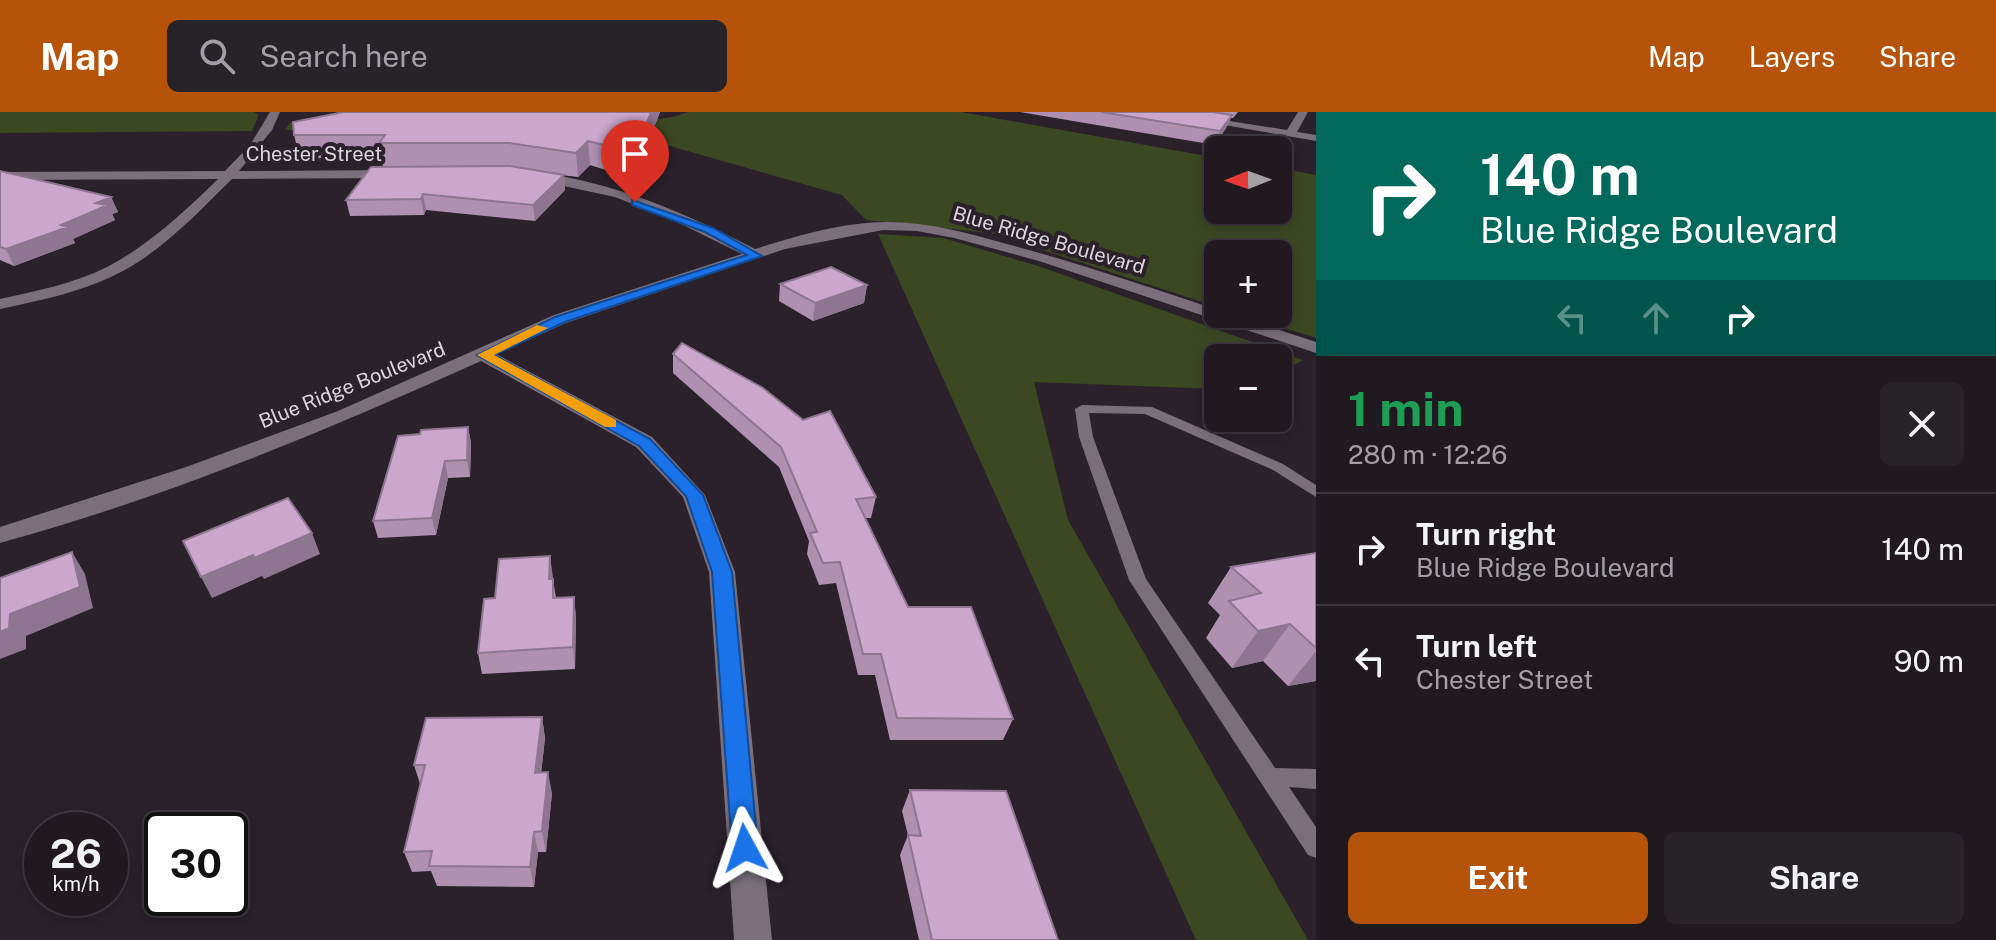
<!DOCTYPE html>
<meta charset="utf-8">
<style>
body{margin:0;font-family:"Public Sans",sans-serif;background:#282229;color:#f1f3f6;height:100vh;display:flex;flex-direction:column;font-size:30px;white-space:nowrap}
*{box-sizing:border-box;margin:0}
p{font-size:26px;color:#a2a0a5}
.icon{flex:none;width:44px;height:44px;fill:none;stroke:currentColor;stroke-width:2;stroke-linecap:round;stroke-linejoin:round}
.map{position:relative;flex:1;overflow:hidden}
.panel{display:flex;flex-direction:column;background:#201920;width:680px}
.panel>*{flex:none}
.banner{background:#00695c;color:#fff;overflow:hidden}
.needle{width:52px;rotate:269deg}
.fabs{position:absolute;left:1204px;top:24px;display:grid;gap:16px}
.fabs a{display:grid;place-items:center;width:88px;height:88px;border-radius:12px;background:#201920;box-shadow:0 4px 12px #0003,0 0 0 2px #3d383e;font-size:40px}
.speed{position:absolute;left:24px;top:700px;display:flex;gap:16px;font-size:40px;font-weight:700;text-align:center}
.speed>*{display:grid;place-content:center;width:104px;height:104px;border-radius:50%;background:#201920;box-shadow:0 4px 12px #0003,0 0 0 2px #3d383e;line-height:1}
.speed small{font-size:20px;font-weight:400}
.speed .limit{border:4px solid #111;border-radius:12px;background:#fff;color:#111}
.pin{position:absolute;display:grid;place-items:center;width:68px;height:68px;color:#fff;margin:-82px -34px;border-radius:50% 50% 50% 0;rotate:-45deg;box-shadow:0 0 8px #0007}
.pin .icon{rotate:45deg}
.me{position:absolute;width:88px;margin:-44px;rotate:355deg;stroke-linejoin:round;filter:drop-shadow(0 0 6px #0008)}
.turn{display:flex;align-items:center;gap:28px;height:168px;padding:0 32px;font-size:36px}
.turn .icon{width:104px;height:104px;stroke-width:2.5}
.turn b{display:block;font-size:56px;line-height:68px}
.lanes{display:flex;align-items:center;height:76px;padding:0 32px;background:#0003;justify-content:center;gap:40px;direction:ltr}
.lanes .off{opacity:.35}
.round{display:grid;place-items:center;flex:none;width:84px;height:84px;border-radius:12px;background:#282229}
.head{display:flex;align-items:center;justify-content:space-between;height:136px;padding:0 32px}
h1{font-size:48px;font-weight:700;line-height:60px;color:#1e9e55}
.button{display:flex;gap:16px;margin-top:auto;padding:16px 32px}
.button a{flex:1;height:92px;border-radius:12px;background:#b45309;color:#fff;font-size:32px;font-weight:700;line-height:92px;text-align:center}
.button a+a{background:#282229;color:#f1f3f6}
ul{padding:0;list-style:none}
li{display:flex;align-items:center;gap:24px;height:112px;padding:0 32px;border-top:2px solid #3d383e}
li div{flex:1}
li b{display:block;font-size:30px}
li em{font-style:normal}
header{display:flex;align-items:center;gap:48px;box-sizing:border-box;height:112px;padding:0 40px;background:#b45309;color:#fff}
header strong{font-size:38px}
nav{display:flex;gap:44px;margin-inline-start:auto;font-size:28px}
.search{width:560px;height:72px;background:#282229;display:flex;align-items:center;gap:20px;box-sizing:border-box;padding:0 28px;border-radius:12px;color:#a2a0a5;font-size:30px}
main{display:flex;flex:1;min-height:0}
.map>svg:first-child{display:block}
</style>
<header>
<strong>Map</strong>
<div class="search"><svg class="icon" aria-label="search" viewBox="0 0 24 24"><circle cx="10" cy="10" r="6"/><path d="M15 15l6 6"/></svg>Search here</div>
<nav><a>Map</a><a>Layers</a><a>Share</a></nav>
</header>
<main>
<div class="map">
<svg width="1316" height="828" viewBox="0 0 1316 828">
<rect width="100%" height="100%" fill="#2a212b"/>
<path fill="#3b4822" d="M 0,0 L 254,0 L 259,3 L 252,19 L 0,21 Z
M 429,0 C 468,0 508,0 547,0 C 587,4 650,16 688,0 L 961,0 L 1218,46 L 1218,98 L 1278,98 L 1278,56 L 1316,63 L 1316,226 L 1240,202 L 1278,202 L 1278,142 L 1218,142 L 1218,195 L 990,121 L 866,108 L 842,83 L 663,32 L 527,16 L 285,18 L 291,10 L 428,8 Z
M 878,122 L 943,126 L 1038,154 L 1303,248 L 1278,262 L 1278,246 L 1218,246 L 1218,277 L 1034,270 L 1068,408 L 1308,828 L 1196,828 Z"/>
<g fill="none" stroke-linecap="round" stroke-linejoin="round">
<path fill="#7a6f7b" fill-rule="evenodd" d="M 1082,293 L 1152,295 L 1283,352 L 1316,373 L 1316,385 L 1273,358 L 1145,302 L 1089,301 L 1093,325 L 1146,467 L 1275,656 L 1316,657 L 1316,677 L 1289,675 L 1316,715 L 1316,746 L 1308,743 L 1129,468 L 1079,325 L 1075,297 Z"/>
<path fill="#7a6f7b" fill-rule="evenodd" d="M 270,0 L 280,0 L 272,18 L 239,59 L 398,58 L 404,62 L 398,66 L 232,67 C 197,102 158,143 113,164 C 77,181 38,189 0,197 L 0,187 C 36,179 73,172 107,155 C 148,134 185,99 218,67 L 0,68 L 0,60 L 225,59 L 250,33 Z
M 1149,0 L 1173,0 L 1287,18 L 1298,0 L 1308,0 L 1297,20 L 1316,23 L 1316,29 Z
M 535,60 C 614,70 686,101 755,137 C 796,124 844,110 887,110 C 929,110 968,121 1007,132 C 1079,151 1148,175 1218,198 L 1218,202 L 1230,202 L 1316,230 L 1316,241 L 1039,149 L 954,126 L 917,119 L 883,118 L 785,137 L 566,211 L 496,242 L 652,325 L 705,383 L 735,460 L 772,828 L 734,828 L 709,460 L 683,385 L 636,335 L 481,249 C 325,319 165,386 0,431 L 0,415 L 186,355 L 338,299 L 554,203 L 742,142 L 673,108 L 615,85 L 531,67 L 531,61 Z"/>
</g>
<path fill="#af90b1" d="M 344,0 L 660,0 L 646,36 L 609,59 L 590,53 L 578,65 L 553,62 L 564,63 L 565,78 L 535,109 L 426,98 L 424,103 L 350,104 L 346,88 L 383,55 L 382,47 L 300,46 L 294,23 Z
M 1020,0 L 1238,0 L 1233,6 L 1231,6 L 1226,16 L 1215,33 Z
M 0,59 L 111,85 L 118,100 L 112,102 L 115,108 L 73,127 L 75,131 L 14,154 L 0,148 Z
M 780,172 L 867,173 L 864,191 L 813,209 L 779,189 Z
M 673,242 L 876,385 L 871,406 L 865,406 L 908,495 L 1013,607 L 1003,628 L 890,628 L 875,563 L 858,563 L 836,471 L 819,473 L 807,442 L 809,429 L 779,355 L 673,261 Z
M 468,315 L 471,331 L 470,365 L 448,366 L 436,423 L 378,426 L 373,409 Z
M 1316,441 L 1316,569 L 1288,574 L 1263,549 L 1232,556 L 1206,526 L 1220,503 L 1208,491 L 1231,455 Z
M 553,467 L 556,486 L 574,485 L 576,506 L 575,557 L 482,562 L 478,541 Z
M 542,605 L 545,626 L 541,661 L 552,681 L 546,740 L 538,740 L 534,775 L 437,774 L 431,759 L 412,760 L 404,740 L 420,672 L 414,653 Z
M 910,678 L 1058,828 L 919,828 L 900,743 L 908,723 L 902,699 Z"/>
<path fill="#8e7590" d="M 651,0 L 660,0 L 646,36 L 609,59 L 608,34 Z
M 1232,3 L 1226,16 L 1215,33 L 1220,19 Z
M 588,29 L 590,53 L 578,65 L 576,41 Z
M 564,63 L 565,78 L 535,109 L 533,93 Z
M 423,82 L 426,98 L 424,103 L 421,87 Z
M 111,85 L 118,100 L 112,102 L 115,108 L 73,127 L 75,131 L 14,154 L 6,137 L 61,113 L 96,91 Z
M 867,173 L 864,191 L 813,209 L 815,191 Z
M 468,315 L 471,331 L 470,365 L 467,348 Z
M 445,349 L 448,366 L 436,423 L 432,406 Z
M 312,421 L 320,442 L 264,467 L 262,464 L 212,486 L 201,465 L 253,443 Z
M 72,440 L 85,462 L 93,496 L 26,524 L 26,537 L 0,547 L 0,520 L 10,502 Z
M 550,444 L 553,465 L 552,488 L 549,467 Z
M 574,485 L 576,506 L 575,557 L 573,535 Z
M 1290,512 L 1263,549 L 1232,556 L 1258,519 Z
M 1316,539 L 1316,569 L 1288,574 Z
M 542,605 L 545,626 L 539,681 L 535,661 Z
M 548,660 L 552,681 L 546,740 L 542,719 Z
M 534,720 L 538,740 L 534,775 L 530,755 Z"/>
<path fill="#cba7ce" stroke="#8e7590" stroke-width="2" d="M 344,0 L 651,0 L 646,13 L 608,34 L 588,29 L 576,41 L 509,31 L 379,31 L 385,23 L 294,23 L 293,10 Z
M 1101,0 L 1212,0 L 1232,3 L 1220,19 Z
M 510,54 L 564,63 L 533,93 L 423,82 L 421,87 L 346,88 L 371,55 Z
M 0,59 L 111,85 L 96,91 L 108,93 L 61,113 L 68,115 L 6,137 L 0,135 Z
M 831,155 L 867,173 L 815,191 L 780,172 Z
M 682,231 L 763,276 L 803,308 L 830,299 L 876,385 L 856,387 L 908,495 L 971,495 L 1013,607 L 897,606 L 881,542 L 863,542 L 840,450 L 823,451 L 810,421 L 817,420 L 781,335 L 673,242 Z
M 468,315 L 467,348 L 445,349 L 432,406 L 373,409 L 398,324 L 420,322 L 421,318 Z
M 288,386 L 312,421 L 254,446 L 253,443 L 201,465 L 183,429 Z
M 72,440 L 80,475 L 10,502 L 9,516 L 0,520 L 0,466 Z
M 1316,441 L 1316,536 L 1290,512 L 1258,519 L 1229,489 L 1261,481 L 1231,455 Z
M 550,444 L 549,467 L 553,467 L 553,486 L 574,485 L 573,535 L 478,541 L 484,487 L 495,486 L 499,447 Z
M 542,605 L 535,661 L 548,660 L 542,719 L 534,720 L 530,755 L 429,754 L 432,739 L 404,740 L 425,653 L 414,653 L 426,606 Z
M 910,678 L 1006,679 L 1058,828 L 932,828 L 908,723 L 921,724 Z"/>
<path fill="#1a73e8" stroke="#114b97" stroke-width="2" d="M 632,88 L 713,116 L 762,144 L 565,210 L 494,243 L 650,327 L 703,383 L 732,460 L 758,736 L 754,745 L 745,748 L 736,745 L 732,736 L 712,460 L 686,384 L 639,334 L 477,243 L 555,205 L 747,143 L 705,120 L 632,93 Z"/>
<path fill="#f59e0b" d="M 537,213 L 548,216 L 494,243 L 616,308 L 616,315 L 605,315 L 477,243 Z"/>
<g text-anchor="middle" dominant-baseline="central" stroke-width="8" stroke-linejoin="round" paint-order="stroke">
<g font-size="20" fill="#dcd6dc" stroke="#2a212b">
<text x="314" y="42">Chester Street</text>
<text transform="translate(1049 128) rotate(16)">Blue Ridge Boulevard</text>
<text transform="translate(352 273) rotate(-22)">Blue Ridge Boulevard</text>
</g>
</g>
</svg>
<div class="fabs">
<a><svg class="needle" viewBox="-14 -14 28 28"><path d="M0-13l5 13h-10z" fill="#e53935"/><path d="M0 13l5-13h-10z" fill="#a2a0a5"/></svg></a>
<a>+</a>
<a>−</a>
</div>
<div class="speed"><div>26<small>km/h</small></div><div class="limit">30</div></div>
<div class="pin" style="left:635px;top:90px;background:#d93025"><svg class="icon" aria-label="arrive" viewBox="0 0 24 24"><path d="M6 21V4h12l-3 4 3 4H6"/></svg></div>
<svg class="me" style="left:745px;top:736px" viewBox="-20 -20 40 40"><path d="M0-17L14 15 0 8-14 15z" fill="#1a73e8" stroke="#fff" stroke-width="4"/></svg>
</div>
<section class="panel">
<div class="banner">
<div class="turn"><svg class="icon" aria-label="right" viewBox="0 0 24 24"><path d="M7 20v-9h11M14 6l5 5-5 5"/></svg><div><b>140 m</b>Blue Ridge Boulevard</div></div>
<div class="lanes"><svg class="icon off" aria-label="left" viewBox="0 0 24 24"><path d="M17 20v-9H6M10 6l-5 5 5 5"/></svg><svg class="icon off" aria-label="ahead" viewBox="0 0 24 24"><path d="M12 20V5M6 11l6-6 6 6"/></svg><svg class="icon" aria-label="right" viewBox="0 0 24 24"><path d="M7 20v-9h11M14 6l5 5-5 5"/></svg></div>
</div>
<div class="head"><div><h1>1 min</h1><p>280 m · 12:26</p></div><a class="round"><svg class="icon" aria-label="close" viewBox="0 0 24 24"><path d="M6 6l12 12M18 6L6 18"/></svg></a></div>
<ul>
<li><svg class="icon" aria-label="right" viewBox="0 0 24 24"><path d="M7 20v-9h11M14 6l5 5-5 5"/></svg><div><b>Turn right</b><p>Blue Ridge Boulevard</p></div><em>140 m</em></li>
<li><svg class="icon" aria-label="left" viewBox="0 0 24 24"><path d="M17 20v-9H6M10 6l-5 5 5 5"/></svg><div><b>Turn left</b><p>Chester Street</p></div><em>90 m</em></li>
</ul>
<div class="button"><a>Exit</a><a>Share</a></div>
</section>
</main>
